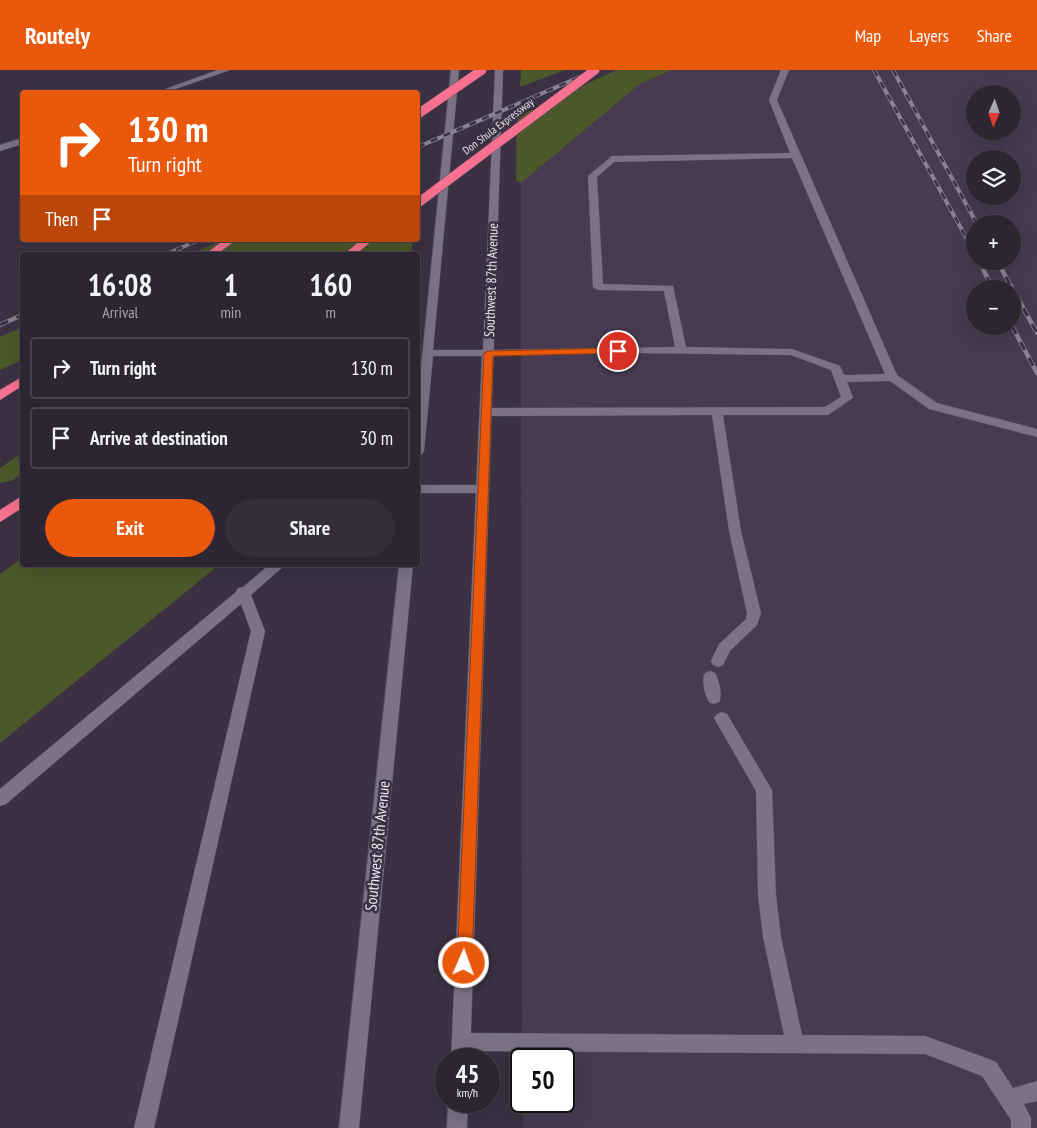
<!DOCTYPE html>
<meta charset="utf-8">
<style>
body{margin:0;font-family:"PT Sans Narrow",sans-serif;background:#342d3a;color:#f1f3f6;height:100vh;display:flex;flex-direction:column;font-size:19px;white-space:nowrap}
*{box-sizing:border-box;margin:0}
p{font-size:16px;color:#a6a5ac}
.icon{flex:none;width:28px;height:28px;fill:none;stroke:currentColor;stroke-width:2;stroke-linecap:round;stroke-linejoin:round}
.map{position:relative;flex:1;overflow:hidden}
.panel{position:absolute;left:20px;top:182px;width:400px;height:315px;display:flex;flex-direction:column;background:#2c2532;border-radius:5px;box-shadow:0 5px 20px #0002,0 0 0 1px #48424d}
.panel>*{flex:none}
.banner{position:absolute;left:20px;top:20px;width:400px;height:152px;border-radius:5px;box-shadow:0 5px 20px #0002,0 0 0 1px #48424d;background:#ea580c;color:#fff;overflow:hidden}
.needle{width:32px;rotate:183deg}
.controls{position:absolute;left:966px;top:15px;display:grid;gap:10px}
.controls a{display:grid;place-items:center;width:55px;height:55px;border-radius:50%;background:#2c2532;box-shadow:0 5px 20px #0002,0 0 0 1px #48424d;font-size:25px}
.speed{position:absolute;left:435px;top:978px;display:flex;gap:10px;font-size:25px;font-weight:700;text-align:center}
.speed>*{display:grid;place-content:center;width:65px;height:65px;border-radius:50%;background:#2c2532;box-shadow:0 5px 20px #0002,0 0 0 1px #48424d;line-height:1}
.speed small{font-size:12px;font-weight:400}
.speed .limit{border:2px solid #111;border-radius:8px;background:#fff;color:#111}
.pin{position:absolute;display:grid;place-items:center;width:42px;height:42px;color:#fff;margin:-21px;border:2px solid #fff;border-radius:50%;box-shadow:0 1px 5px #0007}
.me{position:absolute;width:55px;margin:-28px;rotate:2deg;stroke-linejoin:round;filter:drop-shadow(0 0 4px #0008)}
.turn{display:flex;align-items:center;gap:18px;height:105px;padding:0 25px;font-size:22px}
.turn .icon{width:65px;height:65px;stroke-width:2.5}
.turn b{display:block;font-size:35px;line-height:42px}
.then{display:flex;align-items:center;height:48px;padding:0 25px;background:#0003;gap:10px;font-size:19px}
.eta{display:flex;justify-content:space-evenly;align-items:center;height:85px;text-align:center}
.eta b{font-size:30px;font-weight:700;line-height:35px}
.cta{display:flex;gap:10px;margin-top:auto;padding:10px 25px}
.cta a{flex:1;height:58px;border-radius:30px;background:#ea580c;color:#fff;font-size:20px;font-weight:700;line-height:58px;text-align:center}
.cta a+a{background:#342d3a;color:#f1f3f6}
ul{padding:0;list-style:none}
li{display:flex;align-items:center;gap:15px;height:62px;margin:0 10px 8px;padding:0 15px;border:2px solid #48424d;border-radius:5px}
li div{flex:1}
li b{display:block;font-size:19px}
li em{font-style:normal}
header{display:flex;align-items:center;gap:30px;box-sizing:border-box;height:70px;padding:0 25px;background:#ea580c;color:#fff}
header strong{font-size:24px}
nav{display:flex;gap:28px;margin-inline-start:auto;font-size:18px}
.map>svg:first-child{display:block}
</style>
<header>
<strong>Routely</strong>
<nav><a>Map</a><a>Layers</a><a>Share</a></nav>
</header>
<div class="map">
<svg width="1037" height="1058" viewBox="0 0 1037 1058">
<rect width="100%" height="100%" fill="#3b3143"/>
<path fill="#473a51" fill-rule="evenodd" d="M 672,0 L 1037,0 L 1037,1058 L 523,1058 L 523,1031 L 564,1031 L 564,989 L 522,989 L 521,113 L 640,14 ZM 975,24 L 1012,24 L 1012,61 L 975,61 ZM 975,89 L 1012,89 L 1012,126 L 975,126 ZM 975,154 L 1012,154 L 1012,191 L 975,191 ZM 975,219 L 1012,219 L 1012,256 L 975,256 Z"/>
<path fill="#4c582a" d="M 521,0 L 565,0 L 520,17 Z
M 616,0 L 672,0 L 640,14 L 521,113 L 516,111 L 517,47 Z
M 223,170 L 413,170 L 411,185 L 188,185 Z
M 22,257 L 22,290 L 0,300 L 0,267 Z
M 17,386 L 22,390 L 22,404 L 11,411 L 0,413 L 0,398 Z
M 22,488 L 22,495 L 219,495 L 0,673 L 0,504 Z"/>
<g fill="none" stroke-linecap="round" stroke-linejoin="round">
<defs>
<path id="service" d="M 781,0 L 789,0 L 777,30 L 897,305 L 937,333 L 1037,359 L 1037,367 L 929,339 L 890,311 L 847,312 L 853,328 L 828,345 L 723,345 L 741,461 L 761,543 L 757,555 L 730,581 L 723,595 L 718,597 L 713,595 L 711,591 L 719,574 L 746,549 L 747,543 L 729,461 L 712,345 L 486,346 L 480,342 L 486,338 L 825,337 L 841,327 L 831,300 L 791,285 L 636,283 L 489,286 L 484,283 L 489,280 L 675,277 L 664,221 L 598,220 L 593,217 L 588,106 L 612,86 L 790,83 L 769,30 ZM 792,88 L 885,304 L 844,305 L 840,296 L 792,279 L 686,277 L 673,216 L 603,214 L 597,107 L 614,92 Z
M 418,415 L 484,415 L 490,419 L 484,423 L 418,423 Z
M 269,495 L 285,495 L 251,525 L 265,561 L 154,1058 L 134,1058 L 251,561 L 241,534 L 6,734 L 0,736 L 0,719 L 236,522 L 238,518 L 243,517 Z
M 710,601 L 715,603 C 719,610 723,625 719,632 L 714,634 L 709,632 C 705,625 701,610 705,603 Z
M 722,642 L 727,644 L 772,720 L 776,825 L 781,867 L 802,965 L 925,966 L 989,989 L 996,992 L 1013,1018 L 1037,1011 L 1037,1031 L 1024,1034 L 1031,1048 L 1031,1058 L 1011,1058 L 1011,1050 L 982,1006 L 925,984 L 461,981 L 454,979 L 452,972 L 454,965 L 461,963 L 784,965 L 763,867 L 758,825 L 756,721 L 714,648 L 717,644 Z"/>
<path id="minor" d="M 218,0 L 230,0 L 167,22 L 157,22 Z
M 22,68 L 22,74 L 0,81 L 0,75 Z"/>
<path id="secondary" d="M 451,0 L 459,0 L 433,280 L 483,280 L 495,0 L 503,0 L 470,989 L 451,989 L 482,286 L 433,286 L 424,381 L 422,384 L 418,385 L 418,327 Z
M 399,495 L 413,495 L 359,1058 L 339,1058 Z
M 448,1031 L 468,1031 L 467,1058 L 447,1058 Z"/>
<path id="motorway" d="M 224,170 L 236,170 L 216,185 L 204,185 Z
M 361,170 L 373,170 L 355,185 L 343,185 Z
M 22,307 L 22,316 L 0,330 L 0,320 Z
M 22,426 L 22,438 L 0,452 L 0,440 Z"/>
</defs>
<use href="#service" stroke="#564e5c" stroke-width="1"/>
<use href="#minor" stroke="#564e5c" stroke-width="1"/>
<use href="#secondary" stroke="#564e5c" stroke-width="1"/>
<use href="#motorway" stroke="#564e5c" stroke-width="1"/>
<use href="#service" fill="#7c7185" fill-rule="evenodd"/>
<use href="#minor" fill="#7c7185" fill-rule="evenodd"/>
<use href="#secondary" fill="#7c7185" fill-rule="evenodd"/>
<use href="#motorway" fill="#f97190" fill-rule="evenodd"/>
<defs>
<path id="rail-far1" d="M 874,0 L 973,180
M 893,0 L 977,154
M 418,77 L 596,0
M 176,180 L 199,170"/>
<path id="rail" d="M 973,179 L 975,183
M 164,185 L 179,179
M 979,191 L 993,219
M 997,191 L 1037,263
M 0,255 L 22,245
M 1012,256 L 1037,303"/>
</defs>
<use href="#rail-far1" stroke="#8b8291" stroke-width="4"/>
<use href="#rail" stroke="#8b8291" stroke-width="4.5"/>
<use href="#rail-far1" stroke="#3b3143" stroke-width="2.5" stroke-dasharray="7" stroke-linecap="butt"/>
<use href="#rail" stroke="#3b3143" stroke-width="3" stroke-dasharray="9" stroke-linecap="butt"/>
<defs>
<path id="motorway-bridge" d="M 418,44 L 482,0
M 418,133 L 595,0"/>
</defs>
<use href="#motorway-bridge" stroke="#564e5c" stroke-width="10" stroke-linecap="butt"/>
<use href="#motorway-bridge" stroke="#f97190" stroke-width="9"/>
</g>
<path fill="#ea580c" stroke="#983908" d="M 618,278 L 623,281 L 622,283 L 493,286 L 472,893 L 469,898 L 464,900 L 459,898 L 457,893 L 484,283 L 489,281 Z"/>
<g text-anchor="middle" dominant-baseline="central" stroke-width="5" stroke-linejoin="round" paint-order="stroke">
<g font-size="11" fill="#eae3ef" stroke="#3b3143">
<text transform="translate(498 56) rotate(-37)">Don Shula Expressway</text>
</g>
<g font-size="14" fill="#eae3ef" stroke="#3b3143">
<text transform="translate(491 210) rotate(-88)">Southwest 87th Avenue</text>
</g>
<g font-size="16" fill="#eae3ef" stroke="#3b3143">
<text transform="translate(377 776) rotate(-84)">Southwest 87th Avenue</text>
</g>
</g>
</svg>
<div class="controls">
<a><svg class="needle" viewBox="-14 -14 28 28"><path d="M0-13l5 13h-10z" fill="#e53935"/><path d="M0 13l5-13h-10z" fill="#a6a5ac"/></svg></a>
<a><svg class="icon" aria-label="layers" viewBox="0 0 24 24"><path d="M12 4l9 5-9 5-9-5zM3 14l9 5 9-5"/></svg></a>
<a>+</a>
<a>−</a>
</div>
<div class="speed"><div>45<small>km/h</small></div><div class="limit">50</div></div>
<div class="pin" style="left:618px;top:281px;background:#d93025"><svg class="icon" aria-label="arrive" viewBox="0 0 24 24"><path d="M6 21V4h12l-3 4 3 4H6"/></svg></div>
<svg class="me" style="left:464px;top:893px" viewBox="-20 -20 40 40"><circle r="17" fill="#ea580c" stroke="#fff" stroke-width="3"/><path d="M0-11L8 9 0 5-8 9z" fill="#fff"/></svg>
<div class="banner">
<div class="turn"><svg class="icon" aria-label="right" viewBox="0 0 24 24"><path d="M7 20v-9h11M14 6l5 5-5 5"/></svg><div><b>130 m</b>Turn right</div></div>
<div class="then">Then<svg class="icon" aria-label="arrive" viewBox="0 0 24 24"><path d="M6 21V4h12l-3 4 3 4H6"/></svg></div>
</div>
<section class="panel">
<div class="eta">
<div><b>16:08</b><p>Arrival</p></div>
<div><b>1</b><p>min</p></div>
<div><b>160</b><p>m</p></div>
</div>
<ul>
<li><svg class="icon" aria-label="right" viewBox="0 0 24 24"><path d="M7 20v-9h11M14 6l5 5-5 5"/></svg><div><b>Turn right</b></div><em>130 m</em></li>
<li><svg class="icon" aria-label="arrive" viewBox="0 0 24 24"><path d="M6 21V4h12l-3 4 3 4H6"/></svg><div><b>Arrive at destination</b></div><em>30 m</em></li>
</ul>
<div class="cta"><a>Exit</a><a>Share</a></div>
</section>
</div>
